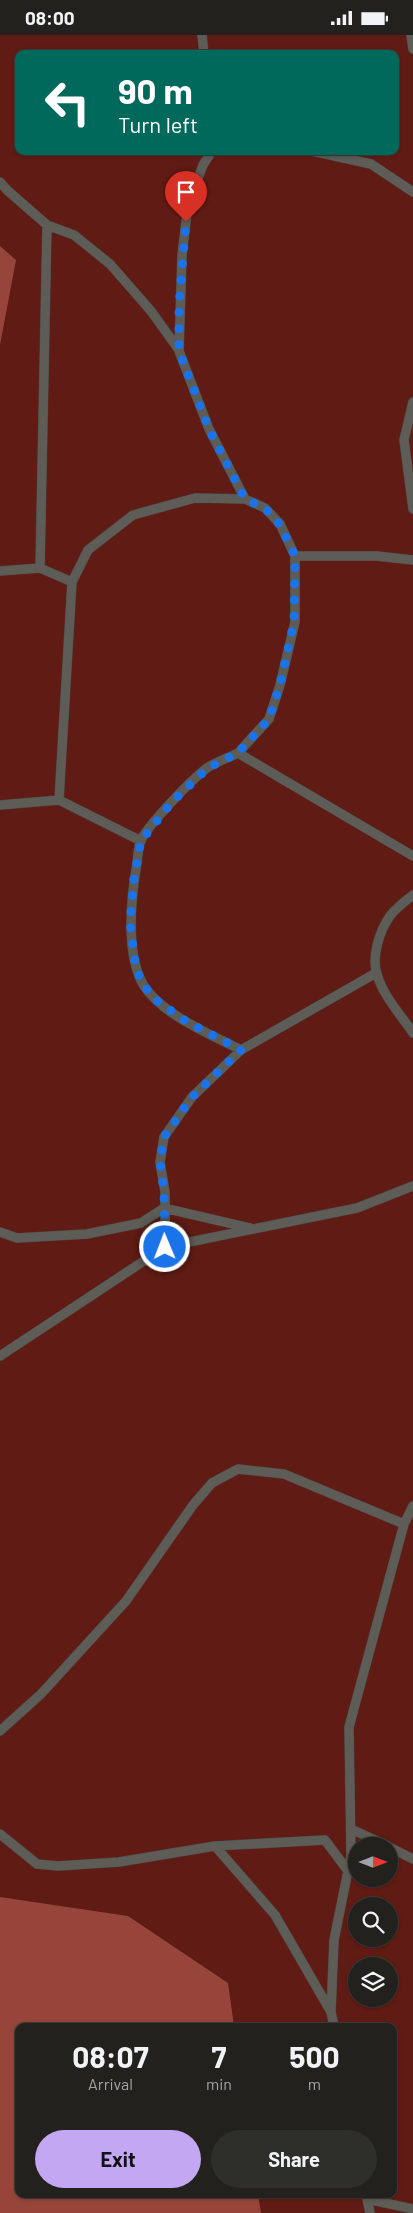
<!DOCTYPE html>
<style>
body{margin:0;font-family:Barlow,sans-serif;background:#2e2e2a;color:#f1f3f6;height:100vh;display:flex;flex-direction:column;font-size:19px;white-space:nowrap}
*{box-sizing:border-box;margin:0}
p{font-size:16px;color:#a2a3a4}
.icon{flex:none;width:28px;height:28px;fill:none;stroke:currentColor;stroke-width:2;stroke-linecap:round;stroke-linejoin:round}
.map{position:relative;flex:1;overflow:hidden}
.drawer{position:absolute;left:15px;top:1988px;width:382px;height:175px;display:flex;flex-direction:column;background:#22211d;border-radius:10px;box-shadow:0 1px 4px #0004,0 0 0 1px #3f3e3b}
.drawer>*{flex:none}
.banner{position:absolute;left:15px;top:15px;width:384px;height:105px;border-radius:10px;box-shadow:0 1px 4px #0004,0 0 0 1px #3f3e3b;background:#00695c;color:#fff;overflow:hidden}
.needle{width:32px;rotate:90deg}
.tools{position:absolute;left:348px;top:1802px;display:grid;gap:10px}
.tools a{display:grid;place-items:center;width:50px;height:50px;border-radius:50%;background:#22211d;box-shadow:0 1px 4px #0004,0 0 0 1px #3f3e3b;font-size:25px}
.pin{position:absolute;display:grid;place-items:center;width:42px;height:42px;color:#fff;margin:-51px -21px;border-radius:50% 50% 50% 0;rotate:-45deg;box-shadow:0 0 5px #0007}
.pin .icon{rotate:45deg}
.me{position:absolute;width:55px;margin:-28px;rotate:359deg;stroke-linejoin:round;filter:drop-shadow(0 0 4px #0008)}
.turn{display:flex;align-items:center;gap:18px;height:105px;padding:0 20px;font-size:22px}
.turn .icon{width:65px;height:65px;stroke-width:2.5}
.turn b{display:block;font-size:35px;line-height:42px}
.eta{display:flex;justify-content:space-evenly;align-items:center;height:85px;text-align:center}
.eta b{font-size:30px;font-weight:700;line-height:35px}
.primary-button{display:flex;gap:10px;margin-top:auto;padding:10px 20px}
.primary-button a{flex:1;height:58px;border-radius:30px;background:#c3a7f2;color:#111;font-size:20px;font-weight:700;line-height:58px;text-align:center}
.primary-button a+a{background:#2e2e2a;color:#f1f3f6}
.status{display:flex;justify-content:space-between;align-items:center;height:35px;padding:0 25px;background:#22211d;direction:ltr}
.status svg{height:14px;fill:currentColor}
.map>svg:first-child{display:block}
</style>
<div class="status"><b>08:00</b><svg viewBox="0 0 49 12"><path d="M0 12V9h3v3zM5 12V6h3v6zM10 12V3h3v9zM15 12V0h3v12zM26 1h20v11H26zM47 4h2v5h-2z"/></svg></div>
<div class="map">
<svg width="413" height="2178" viewBox="0 0 413 2178">
<rect width="100%" height="100%" fill="#2e2c27"/>
<path fill="#601b14" fill-rule="evenodd" d="M 0,0 L 413,0 L 413,2178 L 261,2178 L 258,2159 L 394,2159 L 394,1991 L 234,1991 L 228,1948 L 128,1881 L 0,1862 L 0,310 L 16,225 L 0,211 ZM 19,19 L 395,19 L 395,116 L 19,116 ZM 356,1811 L 389,1811 L 389,1844 L 356,1844 ZM 356,1871 L 389,1871 L 389,1904 L 356,1904 ZM 356,1931 L 389,1931 L 389,1964 L 356,1964 Z"/>
<path fill="#97453b" d="M 0,211 L 16,225 L 0,310 Z
M 0,1862 L 128,1881 L 228,1948 L 234,1991 L 19,1991 L 19,2159 L 258,2159 L 261,2178 L 0,2178 Z"/>
<g fill="none" stroke-linecap="round" stroke-linejoin="round">
<defs>
<path id="lane" d="M 202,0 L 204,19
M 411,0 L 413,14
M 212,116 L 203,130 L 188,170 L 182,220 L 179,316 L 209,394 L 245,464
M 312,116 L 371,129 L 413,157
M 0,147 L 7,155 L 47,190 L 40,533
M 47,190 L 74,200 L 110,229 L 151,276 L 179,315
M 413,367 L 404,405 L 413,474
M 413,525 L 377,521 L 295,521 L 295,587 L 280,650 L 269,684 L 238,718 L 413,821
M 0,536 L 40,533 L 72,547
M 238,718 C 228,723 216,727 207,733 C 192,744 149,789 141,805 C 138,812 138,821 137,828 C 131,862 125,920 144,951 C 163,980 210,999 241,1015
M 59,765 L 72,547 L 88,515 L 133,480 L 195,463 L 245,464 L 265,473 L 280,489 L 295,521
M 0,770 L 59,765 L 141,806
M 413,860 C 405,866 396,873 390,881 C 380,895 371,922 377,939 C 383,961 401,980 413,998
M 0,1197 L 17,1203 L 87,1199 L 141,1188 L 164,1173 L 250,1193
M 165,1212 L 165,1157 L 160,1127 L 164,1102 L 192,1062 L 241,1015 L 376,938
M 0,1321 L 165,1212 L 357,1173 L 413,1151
M 0,1696 L 41,1659 L 126,1566 L 193,1470 L 212,1448 L 238,1434 L 284,1439 L 404,1489
M 351,1794 L 388,1811
M 0,1799 L 37,1829 L 58,1831 L 119,1827 L 215,1811 L 325,1805 L 348,1836
M 215,1811 L 275,1880 L 331,1977
M 389,1812 L 413,1824
M 334,1991 L 331,1977 L 334,1905 L 351,1821 L 349,1692 L 404,1489 L 413,1471
M 366,2159 L 370,2178
M 367,2164 L 413,2174"/>
</defs>
<use href="#lane" stroke="#4a4844" stroke-width="10"/>
<use href="#lane" stroke="#5e5c56" stroke-width="9"/>
</g>
<g fill="none" stroke-linecap="round" stroke-linejoin="round">
<path stroke="#1a73e8" stroke-width="9" stroke-dasharray="0 16.2" d="M 165,1212 L 164,1157 L 160,1127 L 164,1102 L 192,1062 L 241,1015 L 187,987 L 156,965 L 144,951 L 136,934 L 130,888 L 134,843 L 141,806 L 172,767 L 196,744 L 208,733 L 238,718 L 269,684 L 280,650 L 294,587 L 295,521 L 280,490 L 265,473 L 245,464 L 209,394 L 179,316 L 179,270 L 186,187"/>
</g>
</svg>
<div class="tools">
<a><svg class="needle" viewBox="-14 -14 28 28"><path d="M0-13l5 13h-10z" fill="#e53935"/><path d="M0 13l5-13h-10z" fill="#a2a3a4"/></svg></a>
<a><svg class="icon" aria-label="search" viewBox="0 0 24 24"><circle cx="10" cy="10" r="6"/><path d="M15 15l6 6"/></svg></a>
<a><svg class="icon" aria-label="layers" viewBox="0 0 24 24"><path d="M12 4l9 5-9 5-9-5zM3 14l9 5 9-5"/></svg></a>
</div>
<div class="pin" style="left:186px;top:187px;background:#d93025"><svg class="icon" aria-label="arrive" viewBox="0 0 24 24"><path d="M6 21V4h12l-3 4 3 4H6"/></svg></div>
<svg class="me" style="left:165px;top:1212px" viewBox="-20 -20 40 40"><circle r="17" fill="#1a73e8" stroke="#fff" stroke-width="3"/><path d="M0-11L8 9 0 5-8 9z" fill="#fff"/></svg>
<div class="banner">
<div class="turn"><svg class="icon" aria-label="left" viewBox="0 0 24 24"><path d="M17 20v-9H6M10 6l-5 5 5 5"/></svg><div><b>90 m</b>Turn left</div></div>
</div>
<section class="drawer">
<div class="eta">
<div><b>08:07</b><p>Arrival</p></div>
<div><b>7</b><p>min</p></div>
<div><b>500</b><p>m</p></div>
</div>
<div class="primary-button"><a>Exit</a><a>Share</a></div>
</section>
</div>
